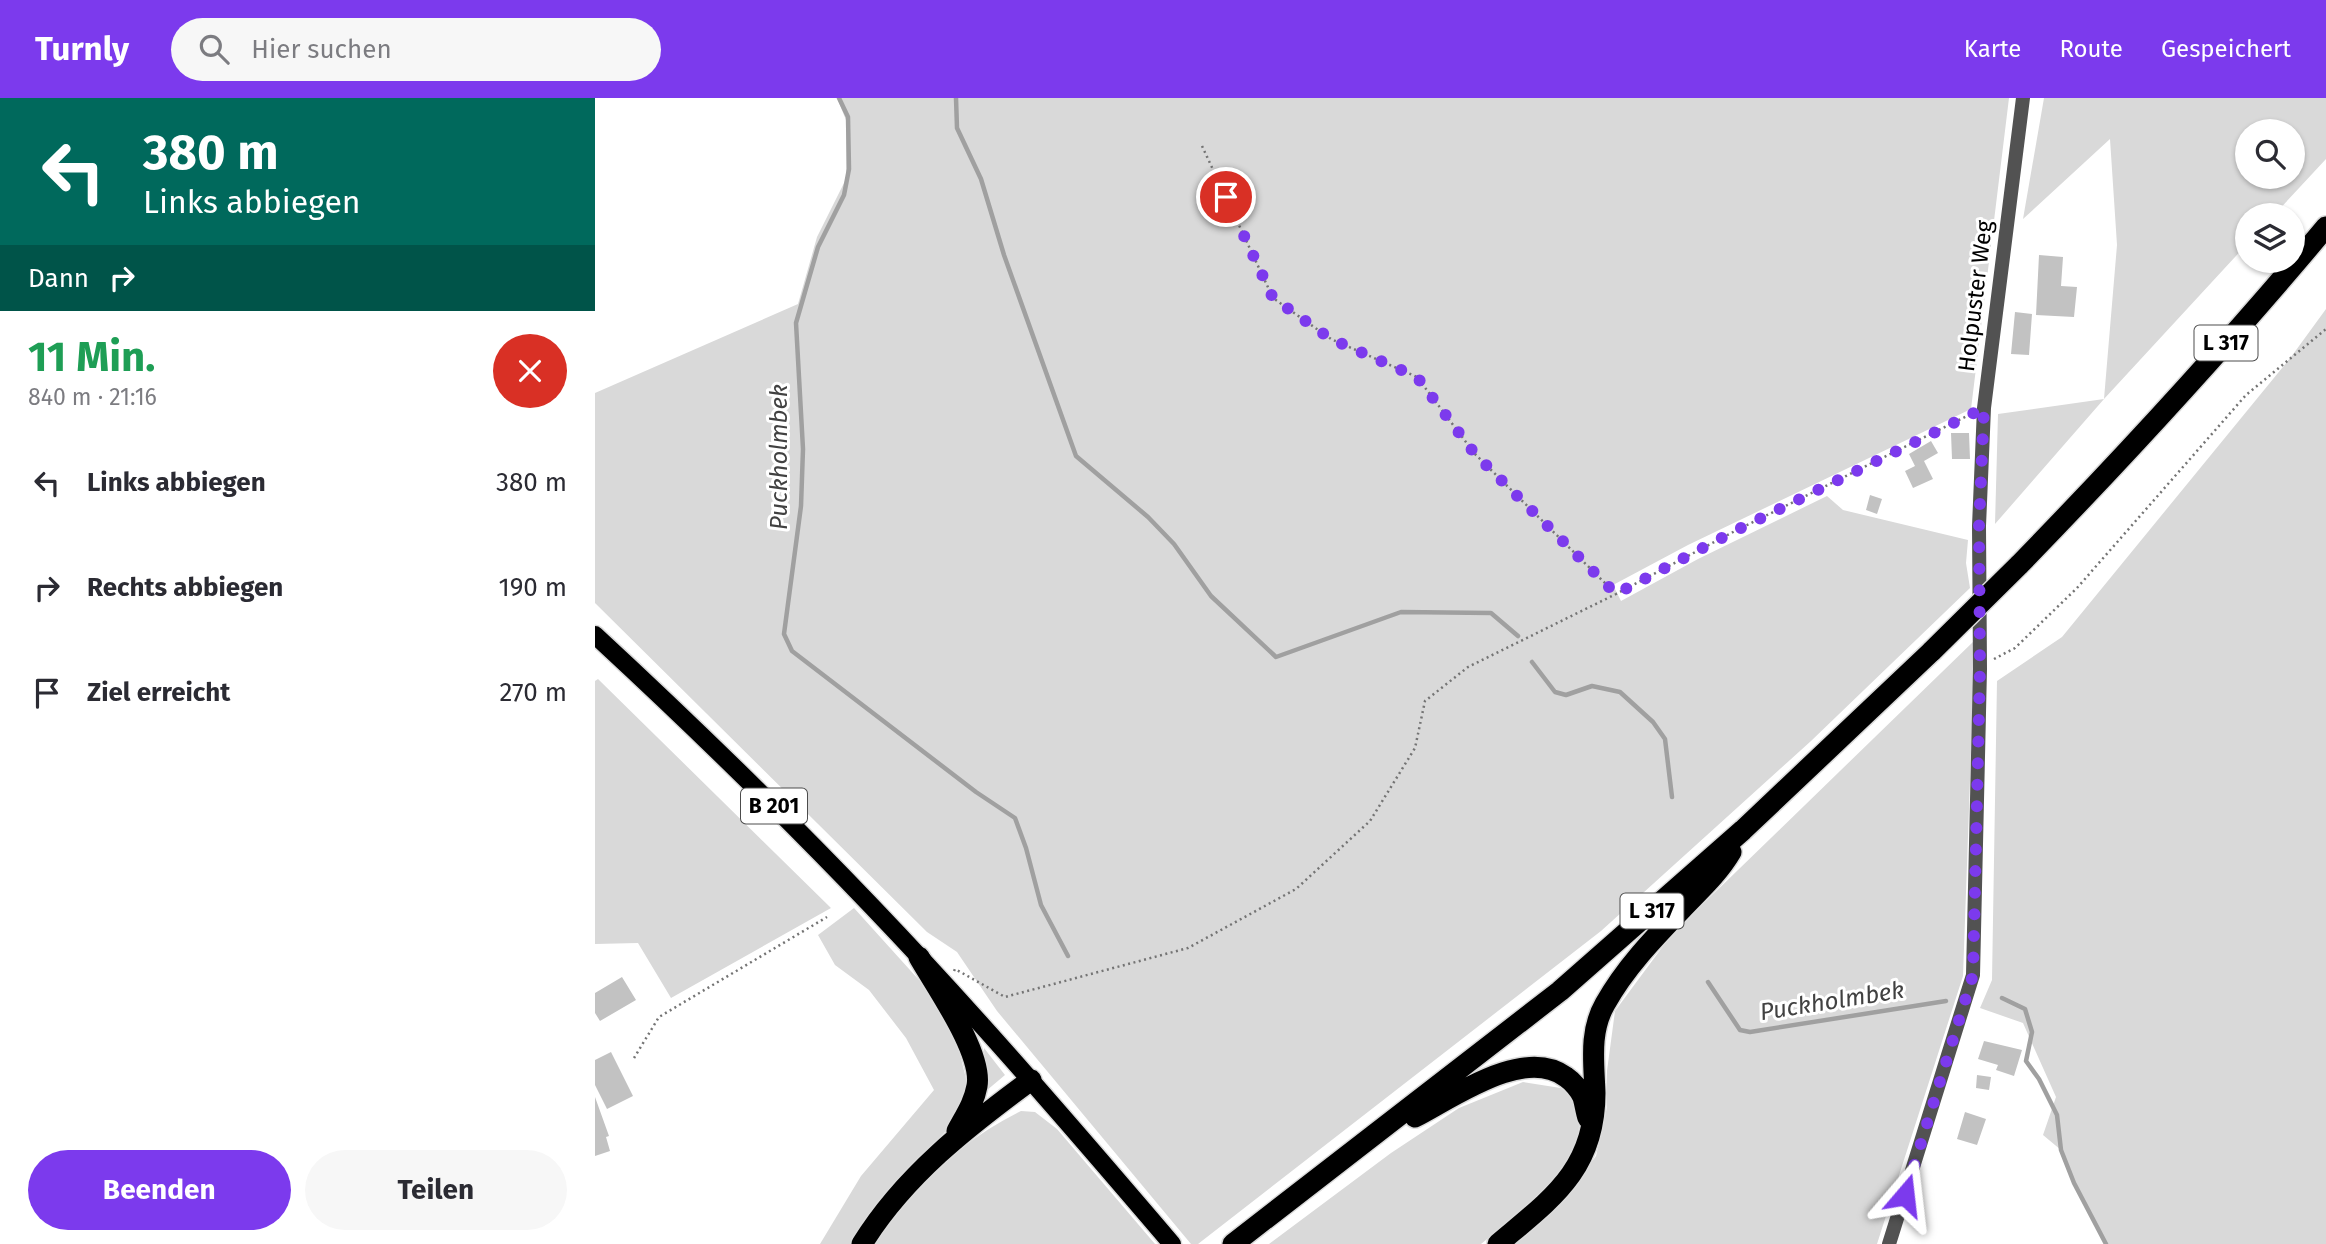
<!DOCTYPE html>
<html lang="de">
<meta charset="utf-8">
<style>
body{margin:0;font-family:"Fira Sans",sans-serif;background:#f7f7f7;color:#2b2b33;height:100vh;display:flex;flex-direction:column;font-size:26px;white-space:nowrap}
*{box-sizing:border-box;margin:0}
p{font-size:23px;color:#7c7c81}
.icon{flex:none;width:38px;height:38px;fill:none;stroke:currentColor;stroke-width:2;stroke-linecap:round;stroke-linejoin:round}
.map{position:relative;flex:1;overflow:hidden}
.side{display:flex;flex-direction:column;background:#fff;width:595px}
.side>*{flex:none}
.top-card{background:#00695c;color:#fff;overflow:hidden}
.buttons{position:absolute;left:1640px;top:21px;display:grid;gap:14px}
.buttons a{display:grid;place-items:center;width:70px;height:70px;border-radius:50%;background:#fff;box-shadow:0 2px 5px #0004;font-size:35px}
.pin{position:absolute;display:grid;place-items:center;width:60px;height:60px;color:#fff;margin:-30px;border:4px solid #fff;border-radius:50%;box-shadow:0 2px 7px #0007}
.me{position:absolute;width:77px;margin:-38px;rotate:17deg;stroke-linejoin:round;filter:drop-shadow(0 0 5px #0008)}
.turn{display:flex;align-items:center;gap:24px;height:147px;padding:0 28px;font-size:32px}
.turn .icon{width:91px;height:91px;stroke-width:2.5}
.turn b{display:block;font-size:49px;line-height:60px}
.then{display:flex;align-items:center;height:66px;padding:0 28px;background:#0003;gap:14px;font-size:26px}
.round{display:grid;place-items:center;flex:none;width:74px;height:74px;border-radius:37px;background:#f7f7f7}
.summary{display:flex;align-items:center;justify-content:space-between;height:119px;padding:0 28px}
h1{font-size:42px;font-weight:700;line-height:52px;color:#1e9e55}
.button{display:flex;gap:14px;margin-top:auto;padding:14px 28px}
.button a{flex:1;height:80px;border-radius:42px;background:#7c3aed;color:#fff;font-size:28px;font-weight:700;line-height:80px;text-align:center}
.button a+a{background:#f7f7f7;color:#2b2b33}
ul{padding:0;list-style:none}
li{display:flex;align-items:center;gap:21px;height:105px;padding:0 28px}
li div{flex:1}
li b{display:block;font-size:26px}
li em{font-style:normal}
header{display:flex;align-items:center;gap:42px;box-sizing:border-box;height:98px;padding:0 35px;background:#7c3aed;color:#fff}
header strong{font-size:33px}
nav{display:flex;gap:38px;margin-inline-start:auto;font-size:24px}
.search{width:490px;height:63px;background:#f7f7f7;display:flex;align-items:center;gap:18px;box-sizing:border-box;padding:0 24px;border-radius:38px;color:#7c7c81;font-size:26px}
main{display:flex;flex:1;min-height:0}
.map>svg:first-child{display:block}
</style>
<header>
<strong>Turnly</strong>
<div class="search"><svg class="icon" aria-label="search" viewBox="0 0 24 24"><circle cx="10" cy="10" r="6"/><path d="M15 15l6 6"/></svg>Hier suchen</div>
<nav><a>Karte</a><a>Route</a><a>Gespeichert</a></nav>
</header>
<main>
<section class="side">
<div class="top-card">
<div class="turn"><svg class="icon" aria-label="left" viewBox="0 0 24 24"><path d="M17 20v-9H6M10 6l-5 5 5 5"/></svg><div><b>380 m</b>Links abbiegen</div></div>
<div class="then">Dann<svg class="icon" aria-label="right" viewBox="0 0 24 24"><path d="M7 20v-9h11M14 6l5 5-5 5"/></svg></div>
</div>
<div class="summary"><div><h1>11 Min.</h1><p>840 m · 21:16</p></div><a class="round" style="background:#d93025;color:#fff"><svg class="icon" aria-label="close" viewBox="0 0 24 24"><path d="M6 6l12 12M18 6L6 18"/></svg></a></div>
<ul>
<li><svg class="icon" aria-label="left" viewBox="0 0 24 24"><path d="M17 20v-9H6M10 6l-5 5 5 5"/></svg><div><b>Links abbiegen</b></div><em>380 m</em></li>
<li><svg class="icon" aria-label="right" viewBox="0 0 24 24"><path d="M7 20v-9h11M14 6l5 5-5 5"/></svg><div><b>Rechts abbiegen</b></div><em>190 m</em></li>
<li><svg class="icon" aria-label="arrive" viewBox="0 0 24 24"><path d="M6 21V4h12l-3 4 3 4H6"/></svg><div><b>Ziel erreicht</b></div><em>270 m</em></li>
</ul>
<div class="button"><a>Beenden</a><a>Teilen</a></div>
</section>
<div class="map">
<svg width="1731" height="1146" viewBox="0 0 1731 1146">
<rect width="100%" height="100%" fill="#fff"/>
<path fill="#d9d9d9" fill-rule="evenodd" d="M 242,0 L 1414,0 L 1376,311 L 1093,447 L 1018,487 L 1026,503 L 1103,461 L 1232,398 L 1248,412 L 1373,442 L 1371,465 L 1375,490 L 1216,643 L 1006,833 L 603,1146 L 596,1146 L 402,913 L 362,854 L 332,834 L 0,505 L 0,295 L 203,206 L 222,139 L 251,81 L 251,22 Z
M 1449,0 L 1731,0 L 1731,61 L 1679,117 L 1652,117 L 1652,146 L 1509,301 L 1400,426 L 1403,316 L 1509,301 L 1522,147 L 1515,41 L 1428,121 ZM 1652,33 L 1698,33 L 1698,79 L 1652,79 Z
M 1731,211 L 1731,1146 L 1511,1146 L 1479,1085 L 1466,1052 L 1448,1037 L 1461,999 L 1428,925 L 1385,910 L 1397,882 L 1402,583 L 1467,539 L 1696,259 Z
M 1380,542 L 1368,878 L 1282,1146 L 920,1146 L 964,1108 L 1001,1058 L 1012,1009 L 1012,973 L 1020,913 L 1077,836 Z
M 3,581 L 236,810 L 76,900 L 43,845 L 0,846 L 0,583 Z
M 259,810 L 324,882 L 349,918 L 365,956 L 372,985 L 367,1016 L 293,1094 L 257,1146 L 225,1146 L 266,1078 L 339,992 L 311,940 L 274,892 L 240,867 L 223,837 Z
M 389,950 L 410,977 L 391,993 Z
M 928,984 L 972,991 L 985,1015 L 983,1041 L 972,1065 L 956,1089 L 886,1146 L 674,1146 L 796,1055 L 864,1010 Z
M 426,1013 L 440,1014 L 462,1031 L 560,1146 L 280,1146 C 291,1130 302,1112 315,1098 C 348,1063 383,1034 426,1013 Z"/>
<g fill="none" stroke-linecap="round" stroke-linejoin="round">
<path stroke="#a0a0a0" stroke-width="4.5" d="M 244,0 L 253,19 L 254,71 L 249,97 L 223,149 L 201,225 L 208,351 L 206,408 L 189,536 L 197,553 L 381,694 L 420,720 L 431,750 L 446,807 L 473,858
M 361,0 L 362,30 L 386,81 L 409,157 L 481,358 L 553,419 L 579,446 L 616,498 L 681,559 L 806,514 L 896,515 L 923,538
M 937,564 L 960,594 L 971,597 L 997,588 L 1025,594 L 1058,624 L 1070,641 L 1077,699
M 1113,884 L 1145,932 L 1155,934 L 1351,903
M 1407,900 L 1430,911 L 1437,934 L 1431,963 L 1444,981 L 1462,1017 L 1466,1052 L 1479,1085 L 1511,1146"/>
</g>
<path fill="#c2c2c2" d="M 1444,157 L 1468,159 L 1466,188 L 1482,189 L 1479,219 L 1441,217 Z
M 1420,214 L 1437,216 L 1434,257 L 1416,256 Z
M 1356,335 L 1374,335 L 1375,361 L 1357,361 Z
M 1336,343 L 1343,355 L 1329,363 L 1338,381 L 1318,390 L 1310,373 L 1320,368 L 1314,356 Z
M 1275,397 L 1287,401 L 1282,416 L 1271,412 Z
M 27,879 L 41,902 L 5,923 L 0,915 L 0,895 Z
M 1389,943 L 1427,952 L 1419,978 L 1401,972 L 1403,967 L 1383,961 Z
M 16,954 L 38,998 L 12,1011 L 0,987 L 0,962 Z
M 1382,977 L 1396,979 L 1394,992 L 1381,990 Z
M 0,999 L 14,1038 L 11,1039 L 15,1053 L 0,1058 Z
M 1370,1014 L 1391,1021 L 1382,1047 L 1362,1041 Z"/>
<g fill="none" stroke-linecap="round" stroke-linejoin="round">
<defs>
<path id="primary" d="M 0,537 C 133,660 262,788 383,923 C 449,996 513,1071 577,1146"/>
<path id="highway" d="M 1424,467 C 1530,358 1633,246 1731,129
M 324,859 C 341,889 388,955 382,988 C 379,1005 370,1018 362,1033
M 820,1019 C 859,999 929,948 971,979 C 977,983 985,992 988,999 C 990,1006 991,1014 993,1020
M 267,1146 C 309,1078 372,1029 436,982
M 638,1146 L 965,893 L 1148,732 L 1337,553
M 903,1146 C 956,1101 1000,1072 1000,995 C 999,964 994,934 1010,906 C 1030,870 1059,840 1087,811 C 1105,792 1123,776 1136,754"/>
</defs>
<use href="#primary" stroke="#dbdbdb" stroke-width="21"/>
<use href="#highway" stroke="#dbdbdb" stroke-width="24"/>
<path stroke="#747474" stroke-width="2.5" stroke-dasharray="2 3.5" stroke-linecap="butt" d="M 607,48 L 678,200 L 736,241 L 822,279 L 880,356 L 1021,496 L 1140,433 L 1374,317
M 1399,561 L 1420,550 L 1482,490 L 1651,297 L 1731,231
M 359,873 L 360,871 L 410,899 L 593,850 L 701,791 L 775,723 L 820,650 L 830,603 L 873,569 L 1021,496
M 39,960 L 64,919 L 232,819"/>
<path stroke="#525252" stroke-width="14" d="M 1294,1146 L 1378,877 L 1385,571 L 1384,428 L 1389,310 L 1428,0"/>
<use href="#primary" stroke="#000" stroke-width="18"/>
<use href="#highway" stroke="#000" stroke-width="21"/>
<defs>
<path id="highway-bridge" d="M 1337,553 L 1424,467"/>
</defs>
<use href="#highway-bridge" stroke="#dbdbdb" stroke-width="24" stroke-linecap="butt"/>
<use href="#highway-bridge" stroke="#000" stroke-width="21"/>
</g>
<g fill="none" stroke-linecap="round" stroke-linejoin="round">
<path stroke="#7c3aed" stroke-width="12" stroke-dasharray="0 21.6" d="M 631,99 L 678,200 L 736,241 L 822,279 L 880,356 L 1021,496 L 1140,433 L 1389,310 L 1384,428 L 1385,571 L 1378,877 L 1310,1097"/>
</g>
<g text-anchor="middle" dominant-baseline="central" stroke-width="6" stroke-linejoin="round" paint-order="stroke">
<g fill="#fff" stroke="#4c4c4c" stroke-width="2">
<rect x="1599.5" y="227.5" width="63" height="35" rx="5"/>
<rect x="146" y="690.5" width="66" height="35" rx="5"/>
<rect x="1025.5" y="795.5" width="63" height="35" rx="5"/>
</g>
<g font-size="21" font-weight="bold" fill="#000">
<text x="1631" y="245">L 317</text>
<text x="179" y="708">B 201</text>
<text x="1057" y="813">L 317</text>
</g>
<g font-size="23" fill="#000" stroke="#fff">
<text transform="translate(1380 198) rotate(-83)">Holpuster Weg</text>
</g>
<g font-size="24" font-style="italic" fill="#414141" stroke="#fff">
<text transform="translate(184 359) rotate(-90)">Puckholmbek</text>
<text transform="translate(1237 903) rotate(-9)">Puckholmbek</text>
</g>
</g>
</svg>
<div class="buttons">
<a><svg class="icon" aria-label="search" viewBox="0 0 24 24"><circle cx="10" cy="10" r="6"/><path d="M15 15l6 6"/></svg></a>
<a><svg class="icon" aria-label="layers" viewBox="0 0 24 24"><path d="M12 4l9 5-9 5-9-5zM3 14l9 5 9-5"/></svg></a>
</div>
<div class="pin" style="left:631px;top:99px;background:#d93025"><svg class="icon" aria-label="arrive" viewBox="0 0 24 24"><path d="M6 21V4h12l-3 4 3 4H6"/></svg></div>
<svg class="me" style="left:1310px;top:1097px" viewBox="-20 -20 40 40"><path d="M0-17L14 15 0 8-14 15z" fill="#7c3aed" stroke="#fff" stroke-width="4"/></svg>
</div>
</main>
